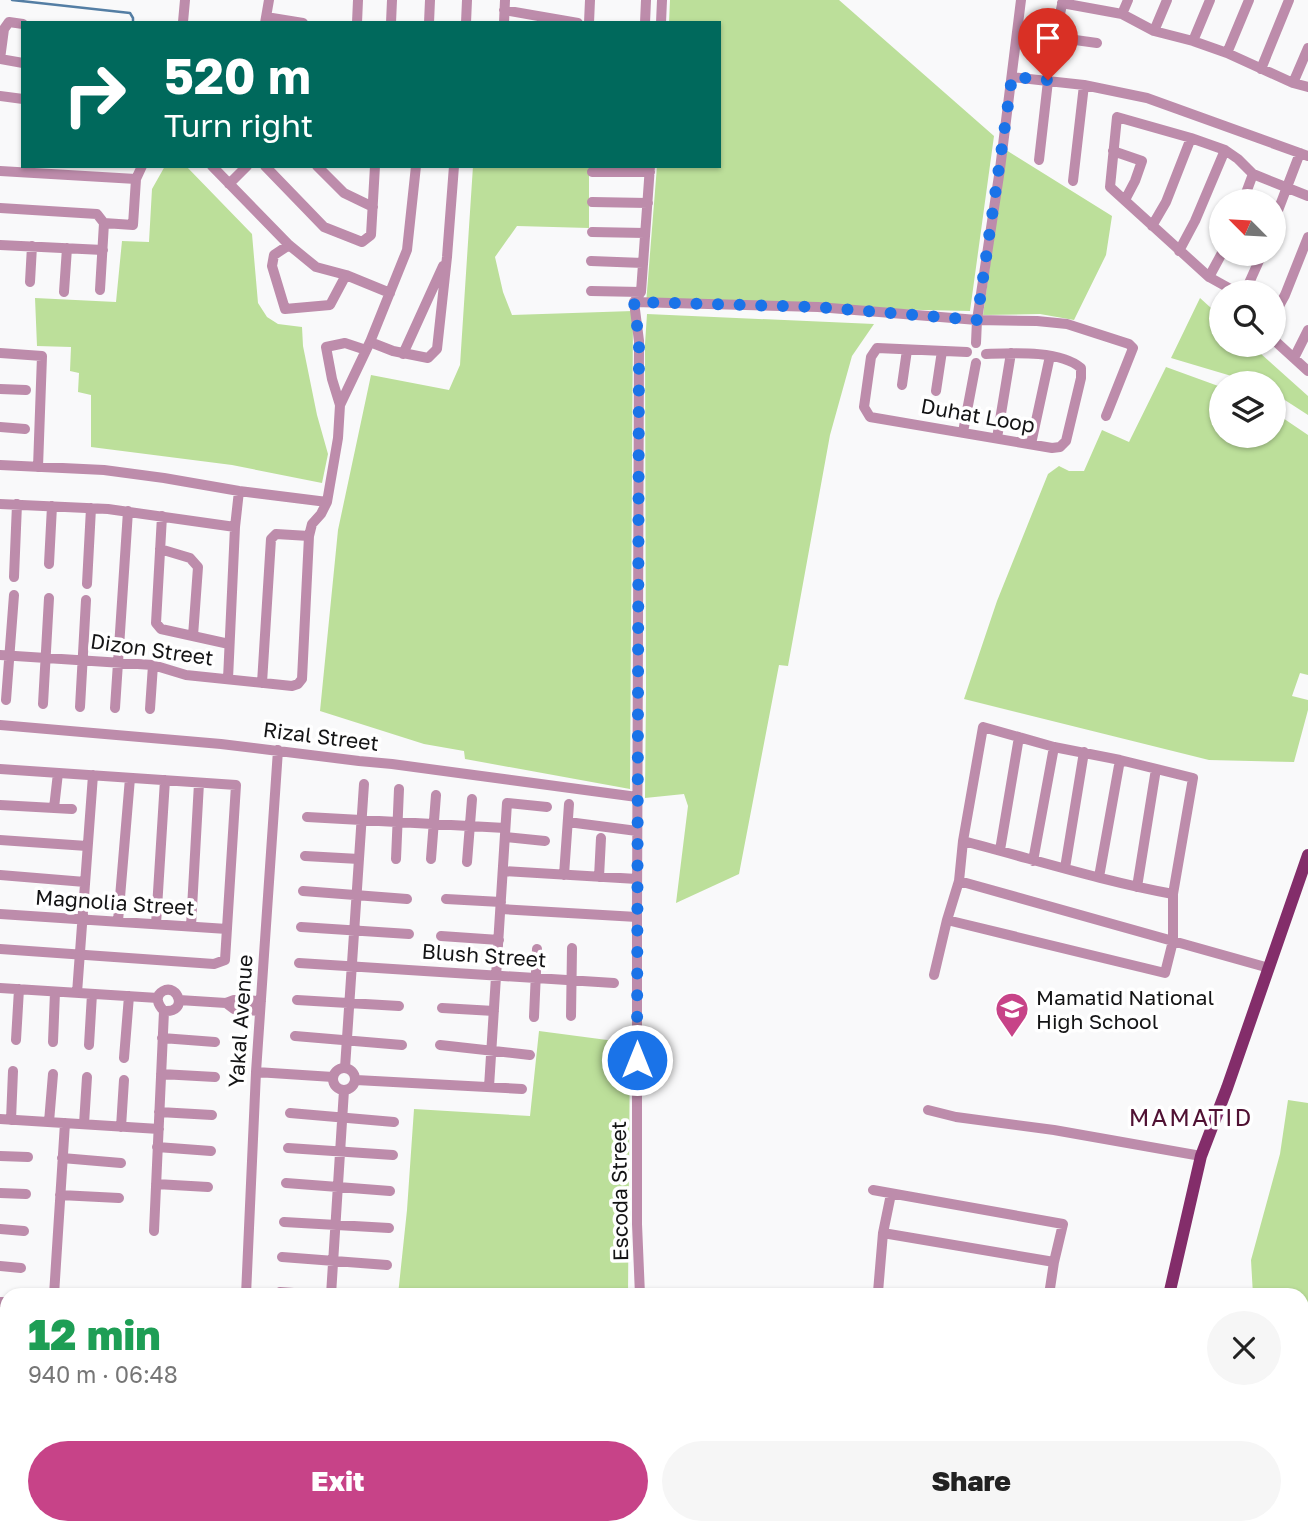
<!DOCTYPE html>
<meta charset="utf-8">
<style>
body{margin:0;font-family:"Golos Text",sans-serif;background:#f6f6f6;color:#222;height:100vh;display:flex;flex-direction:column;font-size:26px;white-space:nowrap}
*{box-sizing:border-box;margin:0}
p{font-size:23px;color:#767676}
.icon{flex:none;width:38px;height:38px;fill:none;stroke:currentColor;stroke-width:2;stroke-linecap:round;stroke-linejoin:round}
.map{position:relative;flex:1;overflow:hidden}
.drawer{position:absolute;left:0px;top:1288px;width:1309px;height:247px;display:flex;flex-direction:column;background:#fff;border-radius:21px 21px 0 0;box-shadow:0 2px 5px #0004}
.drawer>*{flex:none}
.hud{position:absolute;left:21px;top:21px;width:700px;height:147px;border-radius:0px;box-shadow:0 2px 5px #0004;background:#00695c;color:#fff;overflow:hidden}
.needle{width:46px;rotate:294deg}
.tools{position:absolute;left:1209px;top:189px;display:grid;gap:14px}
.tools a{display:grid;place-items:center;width:77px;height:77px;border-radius:50%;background:#fff;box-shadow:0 2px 5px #0004;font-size:35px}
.pin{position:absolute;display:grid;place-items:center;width:60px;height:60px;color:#fff;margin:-72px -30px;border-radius:50% 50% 50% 0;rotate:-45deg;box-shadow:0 0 7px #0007}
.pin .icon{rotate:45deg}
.me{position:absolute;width:77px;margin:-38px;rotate:0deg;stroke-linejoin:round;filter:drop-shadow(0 0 5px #0008)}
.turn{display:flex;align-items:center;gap:24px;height:147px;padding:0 28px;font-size:32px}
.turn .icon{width:91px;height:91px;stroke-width:2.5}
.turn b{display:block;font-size:49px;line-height:60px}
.round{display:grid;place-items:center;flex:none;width:74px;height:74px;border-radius:37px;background:#f6f6f6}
.headline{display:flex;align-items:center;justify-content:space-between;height:119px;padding:0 28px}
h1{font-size:42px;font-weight:800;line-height:52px;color:#1e9e55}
.action{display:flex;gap:14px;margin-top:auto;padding:14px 28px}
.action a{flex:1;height:80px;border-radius:42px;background:#c74388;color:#fff;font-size:28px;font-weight:800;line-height:80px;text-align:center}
.action a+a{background:#f6f6f6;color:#222}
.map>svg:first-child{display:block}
</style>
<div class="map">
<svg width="1308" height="1534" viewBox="0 0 1308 1534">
<rect width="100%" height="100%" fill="#f9f9fa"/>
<path fill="#bcdf9a" d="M 670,0 L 839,0 L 994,136 L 970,311 L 646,304 L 657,166 L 719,166 L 719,23 L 669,23 Z
M 1006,150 L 1112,216 L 1106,255 L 1074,320 L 1040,314 L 983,315 Z
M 165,166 L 186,166 L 252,234 L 258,303 L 267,317 L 278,324 L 302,327 L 303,346 L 317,415 L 328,454 L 322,483 L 232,465 L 91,447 L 91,395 L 78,392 L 79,373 L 70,371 L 71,347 L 37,346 L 35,298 L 116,302 L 122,241 L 149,242 L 152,189 Z
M 473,166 L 589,166 L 589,228 L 517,226 L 495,257 L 503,292 L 512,315 L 633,311 L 630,789 L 465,759 L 464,751 L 424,744 L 320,711 L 338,530 L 371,375 L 449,390 L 460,365 Z
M 1200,298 L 1221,317 L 1222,345 L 1251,345 L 1308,396 L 1308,415 L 1274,393 L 1274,383 L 1255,383 L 1171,358 Z
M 647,314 L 874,324 L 852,356 L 830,435 L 788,666 L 779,665 L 739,874 L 676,903 L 688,806 L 684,794 L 645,798 L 646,693 L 645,344 Z
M 1166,367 L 1221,387 L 1222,436 L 1274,436 L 1274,412 L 1308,435 L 1308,675 L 1300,673 L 1292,696 L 1308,700 L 1308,710 L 1294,762 L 1209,760 L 964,699 L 997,601 L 1048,474 L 1059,466 L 1069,471 L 1084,471 L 1102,430 L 1129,442 Z
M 539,1031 L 630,1043 L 628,1295 L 398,1295 L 407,1210 L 414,1109 L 530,1116 Z
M 1288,1100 L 1308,1103 L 1308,1485 L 1302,1484 L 1302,1295 L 1253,1295 L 1251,1260 L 1280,1154 Z
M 391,1528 L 640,1528 L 640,1532 L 587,1531 L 586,1534 L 390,1534 Z"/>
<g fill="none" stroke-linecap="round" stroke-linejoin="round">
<path stroke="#547ea4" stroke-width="2.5" d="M 12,0 L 130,13 L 133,18 L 133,23"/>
<path stroke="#bd8cab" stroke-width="10" d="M 1062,3 L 1122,14 L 1154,31 L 1193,41 L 1227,53 L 1293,83 L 1308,87
M 504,10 L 578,23
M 1122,14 L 1128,0
M 266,17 L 303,23
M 183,22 L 185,0
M 265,23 L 269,0
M 357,23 L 358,0
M 391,23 L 392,0
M 429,23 L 430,0
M 466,23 L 467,0
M 504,23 L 505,0
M 589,23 L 590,0
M 645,23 L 646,0
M 661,23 L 662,0
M 1154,31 L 1167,0
M 1017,32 L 1097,43
M 1055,37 L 1063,0
M 1193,41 L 1210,0
M 1227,53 L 1249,0
M 0,59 L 4,29 L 9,22 L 23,24
M 0,59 L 23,63
M 1261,69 L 1289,0
M 1012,77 L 1084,85 L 1147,98 L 1308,156
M 1293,83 L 1308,48
M 0,96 L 23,99
M 1113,151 L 1142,161 L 1135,181 L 1125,200
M 1039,160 L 1048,81
M 212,166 L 289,245 L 316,267 L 346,275 L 330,305 L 285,309 L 272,266 L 274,255 L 289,245
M 265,166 L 324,227 L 362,242 L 371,235 L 375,166
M 317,166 L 344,193 L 373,207
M 0,171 L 136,179
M 592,172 L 650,172
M 1073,181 L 1084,85
M 229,184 L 247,166
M 1243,201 L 1253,174
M 592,202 L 648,203
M 0,208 L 97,214 L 104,223 L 100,290
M 1274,221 L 1300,153
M 104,223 L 133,225 L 136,179 L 142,166
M 1152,226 L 1166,202 L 1191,138
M 592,232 L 645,233
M 0,245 L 103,250
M 1179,251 L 1195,221 L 1225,150
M 591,261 L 643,263
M 346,275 L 390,293
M 1209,277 L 1222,253
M 30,282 L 32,246
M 591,291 L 641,292
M 64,292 L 67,248
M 1236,292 L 1209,277 L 1110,187 L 1117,117 L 1191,138 L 1225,150 L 1238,159 L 1253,174 L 1308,196
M 1245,292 L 1262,254
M 634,302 L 818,307 L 977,320 L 1037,321 L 1067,324 L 1129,344 L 1133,348 L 1106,416
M 1274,315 L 1285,295 L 1308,237
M 1274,340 L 1308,371
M 370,342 L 393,351 L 428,358 L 437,349 L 447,257 L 454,166
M 976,343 L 977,320 L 1000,169 L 1021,0
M 967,352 L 877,348 L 871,357 L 864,407 L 870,417 L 1052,448 L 1060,447 L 1066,441 L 1081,378 L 1081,368 C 1060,350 1013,353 986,354
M 0,353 L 42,356 L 38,467
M 403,354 L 443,266
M 1294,358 L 1308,330
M 902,385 L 907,350
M 0,389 L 26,390
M 936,391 L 942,351
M 340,405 L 370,342 L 407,250 L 416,166
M 0,427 L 25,429
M 963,432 L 976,363
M 997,438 L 1011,353
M 1031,444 L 1050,356
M 0,465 L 104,470 L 164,478 L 239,491 L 327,502
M 0,504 L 108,509 L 235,527
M 162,516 L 156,623 L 161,629 L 229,644
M 160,549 L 190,558 L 198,567 L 193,636
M 49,564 L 52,506
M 14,577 L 17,504
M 87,584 L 91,508
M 0,655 L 153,665 L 186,675 L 292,686 L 298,684 L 302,679 L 309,536 L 312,524 L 321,514 L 327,502 L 338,438 L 340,405 L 332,379 L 326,347 L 345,343 L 366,350
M 228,679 L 235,527 L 239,491
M 262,683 L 271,539 L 276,534 L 309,536
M 6,700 L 14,595
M 43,704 L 49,598
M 80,707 L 86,600
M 115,708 L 128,511
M 150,709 L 153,665
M 0,725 L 221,744 L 359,761 L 392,764 L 637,797
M 0,769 L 236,785 L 225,960 L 214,964 L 0,949
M 0,805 L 72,809
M 54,808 L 58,773
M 307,817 L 505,828
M 568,822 L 637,831
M 505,837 L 545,841
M 0,840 L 87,846
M 963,841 C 1033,859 1102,881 1173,894
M 1000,850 L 1019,737
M 305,856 L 359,859
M 396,859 L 399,789
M 431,859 L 436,795
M 1033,861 L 1054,747
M 467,862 L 472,799
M 1065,868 L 1084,752
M 503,871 L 637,879
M 0,875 L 85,882
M 564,875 L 569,804
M 599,877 L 601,838
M 1099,877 L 1120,760
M 959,881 L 1269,968
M 1137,887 L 1156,769
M 303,891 L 407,899
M 446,899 L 501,902
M 501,909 L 637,917
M 0,914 L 227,929
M 118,921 L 130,778
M 156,924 L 165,780
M 191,926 L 199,783
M 301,927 L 409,934
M 441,936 L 499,940
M 299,963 L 614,983
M 934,975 L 947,920 L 959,881 L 963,841 L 983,727 L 1054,747 L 1120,760 L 1193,778 L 1173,894 L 1173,941 L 1165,973 L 947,920
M 0,988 L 158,998
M 77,993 L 93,775
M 179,1000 L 226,1003 L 234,1000 L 261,1001
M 297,1000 L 399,1006
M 226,1003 L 234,1009 L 260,1011
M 442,1008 L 494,1011
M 571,1016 L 572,948
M 534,1017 L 537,949
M 295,1036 L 402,1045
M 162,1038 L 215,1042
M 16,1040 L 19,989
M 53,1042 L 55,992
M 89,1045 L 92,994
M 440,1045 L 530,1055
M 124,1058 L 129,996
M333 1079a11 11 0 1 1 22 0a11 11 0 1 1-22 0Z
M 345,1068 L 364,784
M 256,1072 L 333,1077
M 161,1074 L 215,1077
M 356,1080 L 522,1089
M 489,1087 L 507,803 L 547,807
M 928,1110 L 956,1117 L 1054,1130 L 1201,1156
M 159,1112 L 212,1115
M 290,1113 L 394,1122
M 0,1119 L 159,1129
M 11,1120 L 13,1071
M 49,1122 L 53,1074
M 84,1124 L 87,1077
M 121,1127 L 124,1080
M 157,1147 L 211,1151
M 288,1148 L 393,1155
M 0,1156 L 28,1157
M 62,1158 L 121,1163
M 286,1183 L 390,1191
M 156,1184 L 208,1187
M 873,1190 L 1063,1224 L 1054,1262 L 1049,1295
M 0,1193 L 26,1194
M 891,1194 L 883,1233 L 878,1292 L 897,1295
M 60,1195 L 119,1198
M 284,1222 L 389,1228
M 0,1229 L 24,1231
M 154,1231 L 164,1011 C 158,1005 154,996 163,991 C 178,983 189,1013 164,1011
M 883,1233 L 1054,1262
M 282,1257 L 387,1265
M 0,1266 L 21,1268
M 280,1292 L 321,1295
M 54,1295 L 65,1123
M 246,1295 L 256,1072 L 278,750
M 331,1295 L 344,1090
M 640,1295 L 637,1224 L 637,917 L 639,341 L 634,302 L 641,292 L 650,166
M 0,1302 L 7,1302
M 0,1338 L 7,1339
M 0,1521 L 7,1522
M 81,1528 L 83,1534
M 109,1528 L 170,1531 L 197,1528 L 205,1529 L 215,1534
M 245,1528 L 247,1534
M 644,1528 L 644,1534
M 1247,1528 L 1305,1534
M 21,1534 L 22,1528
M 38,1534 L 39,1528
M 266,1534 L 267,1528
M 385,1534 L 386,1528
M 1228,1534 L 1229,1528"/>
<path stroke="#832d6a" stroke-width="12" d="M 1169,1295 L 1201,1156 L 1227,1088 L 1308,855
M 1147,1528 L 1147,1534"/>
</g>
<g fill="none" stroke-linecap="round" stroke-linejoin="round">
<path stroke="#1a73e8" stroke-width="12" stroke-dasharray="0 21.6" d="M 637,1060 L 639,341 L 634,302 L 818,307 L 977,320 L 1012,77 L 1048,80"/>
</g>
<defs>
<symbol id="school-pin" viewBox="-11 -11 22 30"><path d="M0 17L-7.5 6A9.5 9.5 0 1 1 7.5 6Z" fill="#c74388" stroke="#fff"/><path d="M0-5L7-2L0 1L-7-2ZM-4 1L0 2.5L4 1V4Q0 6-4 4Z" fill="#fff"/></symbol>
</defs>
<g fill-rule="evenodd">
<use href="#school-pin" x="993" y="990" width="38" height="52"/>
</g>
<g text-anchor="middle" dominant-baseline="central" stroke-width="7" stroke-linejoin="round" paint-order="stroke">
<g font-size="21" fill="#141415" stroke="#fff">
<text transform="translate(978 415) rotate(10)">Duhat Loop</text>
<text transform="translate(152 649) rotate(8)">Dizon Street</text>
<text transform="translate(321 736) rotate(7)">Rizal Street</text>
<text transform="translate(115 902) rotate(4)">Magnolia Street</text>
<text transform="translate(484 955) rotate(4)">Blush Street</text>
<text transform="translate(240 1021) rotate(-86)">Yakal Avenue</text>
<text transform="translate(619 1191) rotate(-91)">Escoda Street</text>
</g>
<g font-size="21" fill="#141415" stroke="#fff" text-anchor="start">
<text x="1036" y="997">Mamatid National<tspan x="1036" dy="24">High School</tspan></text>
</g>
<g font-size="24" letter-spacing="2" fill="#501133" stroke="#fff">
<text x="1191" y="1116">MAMATID</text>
</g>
</g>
</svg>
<div class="tools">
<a><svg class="needle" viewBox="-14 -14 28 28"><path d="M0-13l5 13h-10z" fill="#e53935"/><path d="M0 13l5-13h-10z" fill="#767676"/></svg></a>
<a><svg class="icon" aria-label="search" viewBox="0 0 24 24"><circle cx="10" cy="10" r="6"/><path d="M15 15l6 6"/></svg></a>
<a><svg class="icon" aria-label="layers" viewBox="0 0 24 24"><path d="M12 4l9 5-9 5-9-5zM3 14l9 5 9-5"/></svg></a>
</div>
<div class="pin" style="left:1048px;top:80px;background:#d93025"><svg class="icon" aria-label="arrive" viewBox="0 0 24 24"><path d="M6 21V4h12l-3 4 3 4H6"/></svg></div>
<svg class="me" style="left:637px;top:1060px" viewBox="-20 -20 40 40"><circle r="17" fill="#1a73e8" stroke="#fff" stroke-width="3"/><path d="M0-11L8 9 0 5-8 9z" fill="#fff"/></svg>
<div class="hud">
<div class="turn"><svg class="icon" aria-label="right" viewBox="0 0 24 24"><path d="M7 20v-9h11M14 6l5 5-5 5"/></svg><div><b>520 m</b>Turn right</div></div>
</div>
<section class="drawer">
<div class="headline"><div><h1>12 min</h1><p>940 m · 06:48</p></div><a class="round"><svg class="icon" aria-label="close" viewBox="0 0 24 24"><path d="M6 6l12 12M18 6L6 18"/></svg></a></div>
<div class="action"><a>Exit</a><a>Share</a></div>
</section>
</div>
